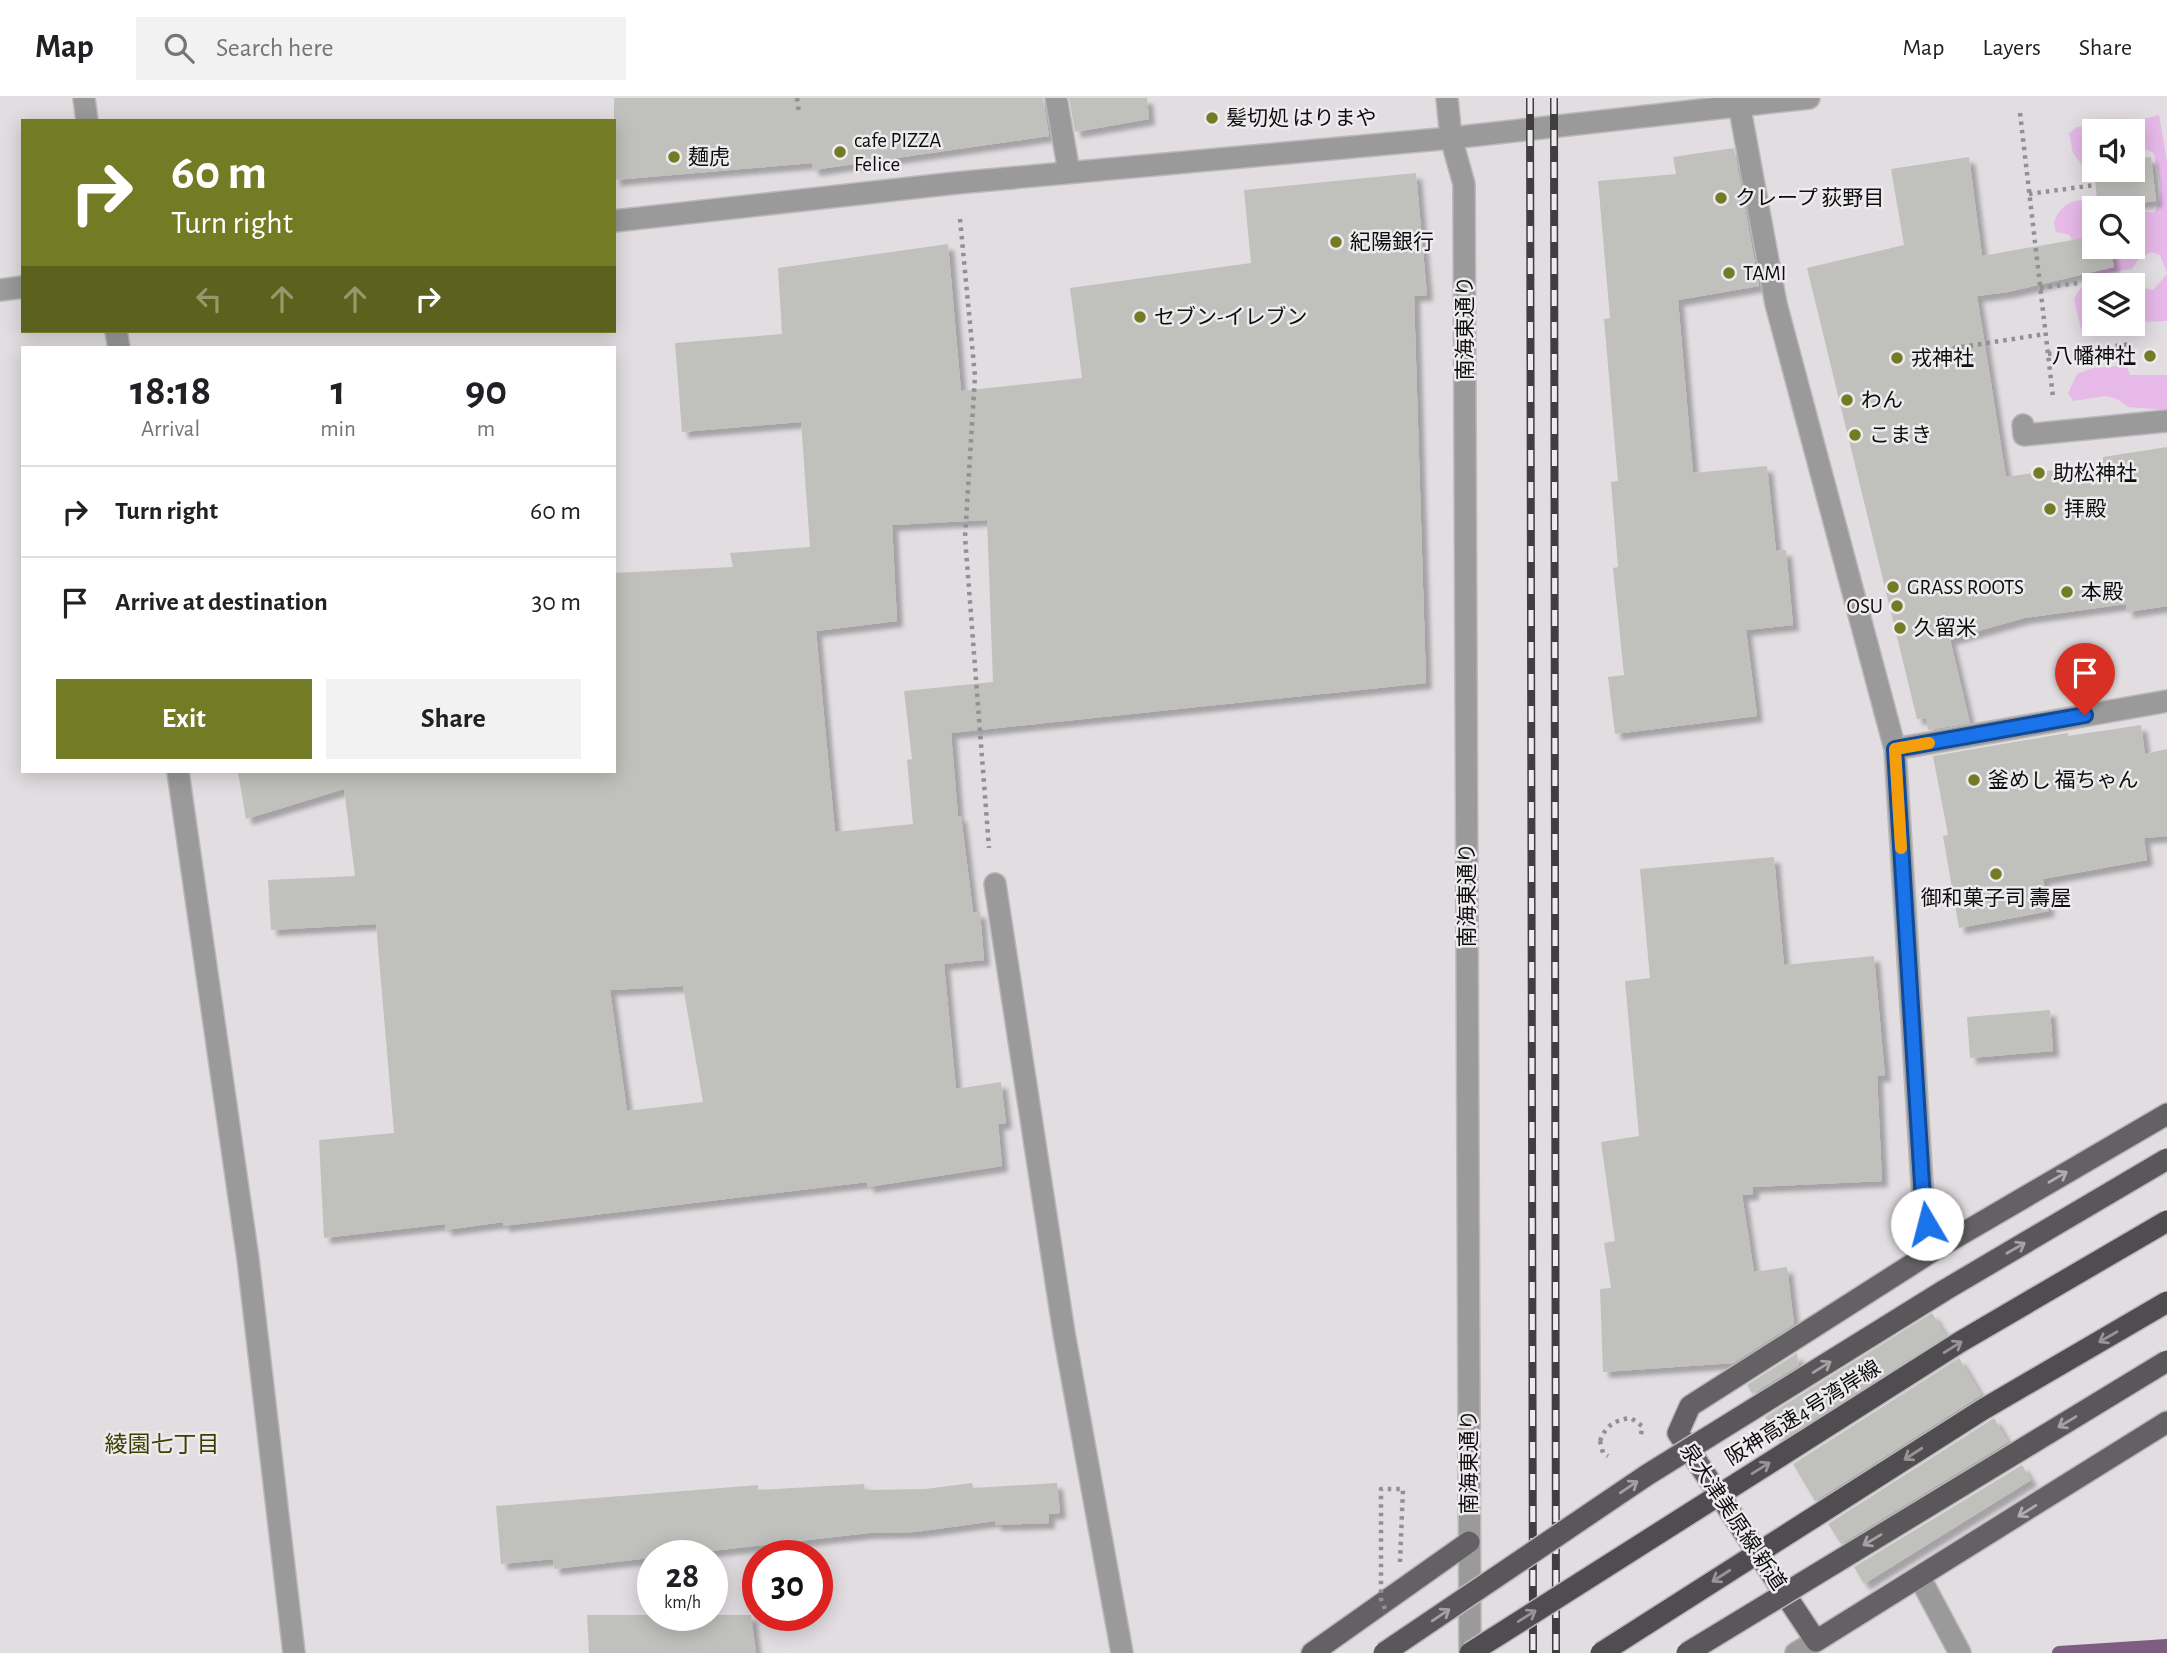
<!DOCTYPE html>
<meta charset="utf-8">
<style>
body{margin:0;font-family:"Alegreya Sans","Noto Sans JP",sans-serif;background:#f2f2f2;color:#202124;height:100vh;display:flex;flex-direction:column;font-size:26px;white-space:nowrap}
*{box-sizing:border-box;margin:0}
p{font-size:23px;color:#757577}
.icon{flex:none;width:38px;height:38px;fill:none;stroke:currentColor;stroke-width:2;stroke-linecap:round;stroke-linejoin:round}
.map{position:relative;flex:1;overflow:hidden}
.sheet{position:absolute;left:21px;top:248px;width:595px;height:427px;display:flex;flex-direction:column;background:#fff;border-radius:0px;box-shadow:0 4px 18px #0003}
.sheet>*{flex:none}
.banner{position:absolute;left:21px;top:21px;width:595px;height:214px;border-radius:0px;box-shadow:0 4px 18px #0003;background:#737b25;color:#fff;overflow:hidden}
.controls{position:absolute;left:2082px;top:21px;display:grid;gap:14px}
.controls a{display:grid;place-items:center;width:63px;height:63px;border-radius:0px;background:#fff;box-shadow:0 4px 18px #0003;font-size:35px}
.speed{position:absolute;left:637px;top:1442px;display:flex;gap:14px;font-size:35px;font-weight:700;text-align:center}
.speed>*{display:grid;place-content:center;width:91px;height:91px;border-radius:50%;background:#fff;box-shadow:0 4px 18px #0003;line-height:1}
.speed small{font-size:18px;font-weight:400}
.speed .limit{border:10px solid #d22;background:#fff;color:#111}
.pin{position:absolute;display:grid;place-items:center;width:60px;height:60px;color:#fff;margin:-72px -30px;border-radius:50% 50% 50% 0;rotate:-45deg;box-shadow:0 0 7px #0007}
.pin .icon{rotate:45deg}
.me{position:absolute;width:77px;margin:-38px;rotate:352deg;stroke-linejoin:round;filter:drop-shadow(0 0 5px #0008)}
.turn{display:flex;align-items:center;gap:24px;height:147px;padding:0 35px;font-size:32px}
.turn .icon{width:91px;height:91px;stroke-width:2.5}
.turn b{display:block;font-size:49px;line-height:60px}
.lanes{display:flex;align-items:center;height:66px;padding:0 35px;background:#0003;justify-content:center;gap:35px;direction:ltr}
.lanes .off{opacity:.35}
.eta{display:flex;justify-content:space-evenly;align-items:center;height:119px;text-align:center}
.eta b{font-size:42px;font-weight:700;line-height:49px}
.cta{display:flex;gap:14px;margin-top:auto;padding:14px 35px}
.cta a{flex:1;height:80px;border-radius:0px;background:#737b25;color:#fff;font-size:28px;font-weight:700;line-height:80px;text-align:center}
.cta a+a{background:#f2f2f2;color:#202124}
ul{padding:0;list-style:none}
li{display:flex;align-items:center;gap:21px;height:91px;padding:0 35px;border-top:2px solid #e0e0e0}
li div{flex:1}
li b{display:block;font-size:26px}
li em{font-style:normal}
header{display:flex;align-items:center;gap:42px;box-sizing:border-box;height:98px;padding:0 35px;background:#fff;border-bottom:2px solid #e0e0e0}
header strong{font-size:33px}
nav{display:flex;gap:38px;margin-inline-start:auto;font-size:24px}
.search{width:490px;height:63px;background:#f2f2f2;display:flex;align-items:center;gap:18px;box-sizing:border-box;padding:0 24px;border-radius:0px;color:#757577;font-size:26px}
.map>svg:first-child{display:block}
</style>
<header>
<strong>Map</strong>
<div class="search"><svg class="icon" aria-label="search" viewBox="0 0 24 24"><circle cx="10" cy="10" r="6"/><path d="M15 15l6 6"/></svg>Search here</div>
<nav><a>Map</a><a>Layers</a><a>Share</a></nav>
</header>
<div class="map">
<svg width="2167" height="1555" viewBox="0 0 2167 1555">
<defs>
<filter id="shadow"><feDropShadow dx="6" dy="6" stdDeviation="2" flood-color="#0004"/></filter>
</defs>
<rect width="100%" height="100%" fill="#e1dde1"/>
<path fill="#e6b9e9" d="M 2159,17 L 2167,64 L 2167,174 L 2160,157 L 2151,154 L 2138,162 L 2132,171 L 2083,178 L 2070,137 L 2056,134 L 2054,125 C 2058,110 2072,99 2088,103 L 2095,116 L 2095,149 L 2133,149 L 2133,114 L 2154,114 C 2167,98 2157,74 2154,55 L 2147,52 L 2133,53 L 2133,33 L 2095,33 L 2095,59 L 2082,67 L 2073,55 L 2069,35 L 2077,29 L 2131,24 Z
M 2167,176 L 2167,223 L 2133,224 L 2133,187 L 2095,187 L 2095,226 L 2118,226 L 2101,236 L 2081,231 L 2074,201 L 2081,189 L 2132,180 L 2144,190 L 2153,192 Z
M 2120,268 L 2127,269 L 2130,277 L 2167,277 L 2167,312 L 2128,309 L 2117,301 L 2106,298 L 2073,303 L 2068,295 L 2077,276 L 2093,270 Z"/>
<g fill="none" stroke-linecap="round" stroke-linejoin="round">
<path stroke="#7e5e80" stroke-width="14" d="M 2059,1555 L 2167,1548"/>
</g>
<path fill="#c0c1bd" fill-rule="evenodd" filter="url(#shadow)" d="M 614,0 L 1043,0 L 1049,38 L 813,72 L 812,65 L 614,82 Z
M 1069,0 L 1147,0 L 1149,21 L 1075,34 Z
M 1734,50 L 1759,188 L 1678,202 L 1693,375 L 1767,368 L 1776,453 L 1786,452 L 1793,527 L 1746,532 L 1757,618 L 1615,636 L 1608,579 L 1624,577 L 1613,470 L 1618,469 L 1611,384 L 1618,383 L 1604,221 L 1610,220 L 1598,83 L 1676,76 L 1673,59 Z
M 1969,59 L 1982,158 L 2095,138 L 2095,149 L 2110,149 L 2114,169 L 2008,194 L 1977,198 L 2006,379 L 2103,365 L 2103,359 L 2167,349 L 2167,508 L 2127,514 L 2126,506 L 2024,520 L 1950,541 L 1970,625 L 1928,632 L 1926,620 L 1917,621 L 1807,170 L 1904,147 L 1891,71 Z
M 2151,59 L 2156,103 L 2098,110 L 2093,65 L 2095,72 L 2133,72 L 2133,61 Z
M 1416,75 L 1427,197 L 1414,198 L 1426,585 L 951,635 L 958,718 L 961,718 L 973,814 L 980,814 L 984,862 L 944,866 L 956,991 L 1001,984 L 1006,1025 L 998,1026 L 1002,1068 L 868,1089 L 867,1084 L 503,1128 L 503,1124 L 445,1132 L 445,1126 L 324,1140 L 319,1042 L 394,1035 L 376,826 L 271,832 L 268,782 L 355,778 L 344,691 L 246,721 L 238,674 L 614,674 L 614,475 L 733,469 L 730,455 L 810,449 L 801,324 L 682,334 L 675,245 L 782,236 L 778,170 L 948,146 L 961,293 L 1082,280 L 1070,190 L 1251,165 L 1244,92 ZM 987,422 L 993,584 L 904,593 L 912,661 L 907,662 L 913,726 L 835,734 L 816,533 L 897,523 L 892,427 ZM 683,888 L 703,1004 L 627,1013 L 610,892 Z
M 2141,627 L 2145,656 L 2167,651 L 2167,738 L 2144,740 L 2147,762 L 2043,781 L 2049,813 L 1959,830 L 1943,738 L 1948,737 L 1933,658 L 2068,635 L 2068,638 Z
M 1774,759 L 1784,867 L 1874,858 L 1885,978 L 1877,978 L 1882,1083 L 1753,1089 L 1753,1096 L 1742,1097 L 1754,1174 L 1787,1169 L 1794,1226 L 1733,1265 L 1603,1274 L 1600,1191 L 1611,1190 L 1604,1145 L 1615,1143 L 1601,1044 L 1639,1038 L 1625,883 L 1650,880 L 1640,771 Z
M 2050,912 L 2053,953 L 1970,960 L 1967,919 Z
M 1932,1215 L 1946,1238 L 1780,1343 L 1765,1319 Z
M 1797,1255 L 1799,1267 L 1752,1296 L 1747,1287 Z
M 1959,1260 L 1981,1297 L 1815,1403 L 1793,1366 Z
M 1994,1320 L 2008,1344 L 1841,1446 L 1828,1426 Z
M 2022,1367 L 2031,1382 L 1864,1486 L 1854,1469 Z
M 972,1385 L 973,1390 L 1057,1385 L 1060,1415 L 1049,1416 L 1049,1425 L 995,1427 L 995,1423 L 915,1434 L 868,1435 L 554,1471 L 553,1461 L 501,1466 L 496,1408 L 758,1387 L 758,1392 L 864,1386 L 865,1392 L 925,1391 Z
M 587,1517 L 751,1517 L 756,1555 L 589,1555 Z"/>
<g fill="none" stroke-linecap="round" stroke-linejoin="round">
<defs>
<path id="service" d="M 2023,327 L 2024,337 L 2167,323"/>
<path id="minor" d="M 1056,0 L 1069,74
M 1447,0 L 1451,40 L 1464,86 L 1470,1555
M 1739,6 L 1776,206 L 1895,651 L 1924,1118 L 1936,1151
M 116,233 L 119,250
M 1895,651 L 2167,603
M 178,674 L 248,1161 L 294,1555
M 995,786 L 1064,1235 L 1122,1555
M 1920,1480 L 1960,1555
M 1796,1555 L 1816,1543"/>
<path id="tertiary" d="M 84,0 L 87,23
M 614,123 L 956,85 L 1451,40 L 1809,0
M 0,192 L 23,189"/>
<path id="primary" d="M 2167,1016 L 1936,1151 L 1690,1308 L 1678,1335 L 1816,1543 L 2167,1324
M 1312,1555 L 1469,1444"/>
</defs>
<use href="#service" stroke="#bbb8bb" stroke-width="24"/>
<use href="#minor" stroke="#bbb8bb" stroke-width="24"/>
<use href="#tertiary" stroke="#bbb8bb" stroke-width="24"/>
<use href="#primary" stroke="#bbb8bb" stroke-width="24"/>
<path stroke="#939093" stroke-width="4.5" stroke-dasharray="3.5 5" stroke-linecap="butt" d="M 797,0 L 799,15
M 2020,15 L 2053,299
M 2029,96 L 2095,87
M 960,121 L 975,278 L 965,439 L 989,750
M 2040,190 L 2136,177
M 1936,253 L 2045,236
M 2048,256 L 2132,246
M 1600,1343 L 1603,1355 L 1608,1358"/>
<use href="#service" stroke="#9b9a9b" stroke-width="21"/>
<use href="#minor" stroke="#9b9a9b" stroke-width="21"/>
<use href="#tertiary" stroke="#9b9a9b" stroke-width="21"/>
<use href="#primary" stroke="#636163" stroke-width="21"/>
<defs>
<path id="rail" d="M 1530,0 L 1533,1555
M 1554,0 L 1556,1555"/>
</defs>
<use href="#rail" stroke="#403e40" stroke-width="8"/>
<use href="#rail" stroke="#eeebee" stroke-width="5" stroke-dasharray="16" stroke-linecap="butt"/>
<defs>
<path id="trunk-bridge" d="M 1384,1555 L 1647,1377 L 1945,1192 L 2167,1061
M 1687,1555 L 2167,1263"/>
<path id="motorway-bridge" d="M 1470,1555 L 1960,1244 L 2167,1123
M 1601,1555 L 1982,1312 L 2167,1204"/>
</defs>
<use href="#trunk-bridge" stroke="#bbb8bb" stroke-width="24" stroke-linecap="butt"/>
<use href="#motorway-bridge" stroke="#bbb8bb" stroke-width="24" stroke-linecap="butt"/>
<path stroke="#939093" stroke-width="4.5" stroke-dasharray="3.5 5" stroke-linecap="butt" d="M 1600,1343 C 1606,1327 1615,1322 1631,1320 L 1642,1328 L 1641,1338
M 1385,1511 L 1381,1501 L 1381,1391 L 1403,1391 L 1400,1464"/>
<use href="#trunk-bridge" stroke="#5a575a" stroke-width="21"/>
<use href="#motorway-bridge" stroke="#504d50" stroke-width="21"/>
</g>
<defs><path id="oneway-shaft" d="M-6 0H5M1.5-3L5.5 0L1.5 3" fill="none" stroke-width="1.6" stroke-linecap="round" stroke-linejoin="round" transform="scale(1.75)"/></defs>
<g stroke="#afadaf">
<use href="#oneway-shaft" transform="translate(2058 1079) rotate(-30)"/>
<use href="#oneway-shaft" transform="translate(2027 1413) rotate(148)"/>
</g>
<g stroke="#a4a1a4">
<use href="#oneway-shaft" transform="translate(2016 1150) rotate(-30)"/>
<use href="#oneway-shaft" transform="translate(1822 1269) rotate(-32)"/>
<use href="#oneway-shaft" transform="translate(2067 1324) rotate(149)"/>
<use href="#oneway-shaft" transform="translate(1629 1389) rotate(-34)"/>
<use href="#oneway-shaft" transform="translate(1872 1442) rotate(149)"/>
<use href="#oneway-shaft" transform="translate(1441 1517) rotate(-34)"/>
</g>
<g stroke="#979497">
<use href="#oneway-shaft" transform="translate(2108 1239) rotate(150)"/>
<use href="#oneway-shaft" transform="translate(1953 1249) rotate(-32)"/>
<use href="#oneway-shaft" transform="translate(1913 1356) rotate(147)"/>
<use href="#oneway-shaft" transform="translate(1761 1370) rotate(-32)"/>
<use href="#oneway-shaft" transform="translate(1721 1478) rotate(147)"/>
<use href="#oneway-shaft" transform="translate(1527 1518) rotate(-32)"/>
</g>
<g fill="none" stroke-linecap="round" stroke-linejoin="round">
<defs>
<path id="route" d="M 1927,1126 L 1924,1118 L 1895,651 L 2085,617"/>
</defs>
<use href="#route" stroke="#114b97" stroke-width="18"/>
<use href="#route" stroke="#1a73e8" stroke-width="12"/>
<path stroke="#f59e0b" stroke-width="12" d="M 1901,750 L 1895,651 L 1929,645"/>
</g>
<g fill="#737b25" stroke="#eeebee" stroke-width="2.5">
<circle cx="1212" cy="20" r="7"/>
<circle cx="840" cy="54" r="7"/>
<circle cx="674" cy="59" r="7"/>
<circle cx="1721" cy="100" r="7"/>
<circle cx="1336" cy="144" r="7"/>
<circle cx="1729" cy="175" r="7"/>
<circle cx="1140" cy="219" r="7"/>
<circle cx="2150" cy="258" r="7"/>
<circle cx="1897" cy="260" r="7"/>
<circle cx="1847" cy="302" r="7"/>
<circle cx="1855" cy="337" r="7"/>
<circle cx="2039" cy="375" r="7"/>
<circle cx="2050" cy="411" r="7"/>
<circle cx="1893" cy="489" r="7"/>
<circle cx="2067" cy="494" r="7"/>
<circle cx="1897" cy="508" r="7"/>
<circle cx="1900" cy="530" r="7"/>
<circle cx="1974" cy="682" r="7"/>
<circle cx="1996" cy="776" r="7"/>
</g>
<g text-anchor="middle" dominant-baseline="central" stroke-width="5" stroke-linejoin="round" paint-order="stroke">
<g font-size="21" fill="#0e0d0e" stroke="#eeebee" text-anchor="start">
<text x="1226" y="20">髪切処 はりまや</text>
<text x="854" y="42">cafe PIZZA<tspan x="854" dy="24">Felice</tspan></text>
<text x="688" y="59">麺虎</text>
<text x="1735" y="100">クレープ 荻野目</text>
<text x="1350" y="144">紀陽銀行</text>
<text x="1743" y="175">TAMI</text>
<text x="1154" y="219">セブン-イレブン</text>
<text x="2136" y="258" text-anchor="end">八幡神社</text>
<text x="1911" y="260">戎神社</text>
<text x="1861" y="302">わん</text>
<text x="1869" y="337">こまき</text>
<text x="2053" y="375">助松神社</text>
<text x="2064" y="411">拝殿</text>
<text x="1907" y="489">GRASS ROOTS</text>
<text x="2081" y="494">本殿</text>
<text x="1883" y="508" text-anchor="end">OSU</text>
<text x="1914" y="530">久留米</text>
<text x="1988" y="682">釜めし 福ちゃん</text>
<text x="1996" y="800" text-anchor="middle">御和菓子司 壽屋</text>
</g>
<g font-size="21" fill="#0e0d0e" stroke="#eeebee">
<text transform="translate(1465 230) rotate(-90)">南海東通り</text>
<text transform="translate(1467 797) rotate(-90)">南海東通り</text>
<text transform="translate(1803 1315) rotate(-32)">阪神高速4号湾岸線</text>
<text transform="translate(1469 1364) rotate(-90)">南海東通り</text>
<text transform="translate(1733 1419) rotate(56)">泉大津美原線 新道</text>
</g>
<g font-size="23" fill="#3b4000" stroke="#eeebee">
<text x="162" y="1347">綾園七丁目</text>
</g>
</g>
</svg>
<div class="controls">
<a><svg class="icon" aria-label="sound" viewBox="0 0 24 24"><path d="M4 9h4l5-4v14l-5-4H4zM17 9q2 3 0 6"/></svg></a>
<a><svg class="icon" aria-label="search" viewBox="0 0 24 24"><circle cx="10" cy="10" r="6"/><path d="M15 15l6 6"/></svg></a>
<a><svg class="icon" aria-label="layers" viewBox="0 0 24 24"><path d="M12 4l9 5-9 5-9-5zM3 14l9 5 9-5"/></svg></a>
</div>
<div class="speed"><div>28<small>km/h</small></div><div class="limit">30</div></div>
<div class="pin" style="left:2085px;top:617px;background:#d93025"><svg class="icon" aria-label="arrive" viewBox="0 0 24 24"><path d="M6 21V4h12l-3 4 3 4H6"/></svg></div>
<svg class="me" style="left:1927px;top:1126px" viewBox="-20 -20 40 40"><circle r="19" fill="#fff"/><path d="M0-13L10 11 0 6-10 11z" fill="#1a73e8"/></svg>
<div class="banner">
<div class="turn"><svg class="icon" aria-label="right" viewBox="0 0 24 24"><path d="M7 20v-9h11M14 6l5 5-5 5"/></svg><div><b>60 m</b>Turn right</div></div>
<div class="lanes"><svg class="icon off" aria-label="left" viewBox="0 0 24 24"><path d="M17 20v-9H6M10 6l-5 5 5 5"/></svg><svg class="icon off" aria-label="ahead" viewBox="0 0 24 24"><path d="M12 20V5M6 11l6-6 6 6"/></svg><svg class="icon off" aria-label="ahead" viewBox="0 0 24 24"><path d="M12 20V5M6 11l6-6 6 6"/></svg><svg class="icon" aria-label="right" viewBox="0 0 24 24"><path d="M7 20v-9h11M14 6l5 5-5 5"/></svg></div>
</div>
<section class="sheet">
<div class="eta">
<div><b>18:18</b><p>Arrival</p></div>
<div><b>1</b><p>min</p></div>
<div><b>90</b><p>m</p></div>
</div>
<ul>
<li><svg class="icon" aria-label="right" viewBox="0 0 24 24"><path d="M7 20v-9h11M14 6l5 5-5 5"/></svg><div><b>Turn right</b></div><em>60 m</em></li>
<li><svg class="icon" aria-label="arrive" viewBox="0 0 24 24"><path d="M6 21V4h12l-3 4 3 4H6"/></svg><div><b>Arrive at destination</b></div><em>30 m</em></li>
</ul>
<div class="cta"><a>Exit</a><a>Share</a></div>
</section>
</div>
